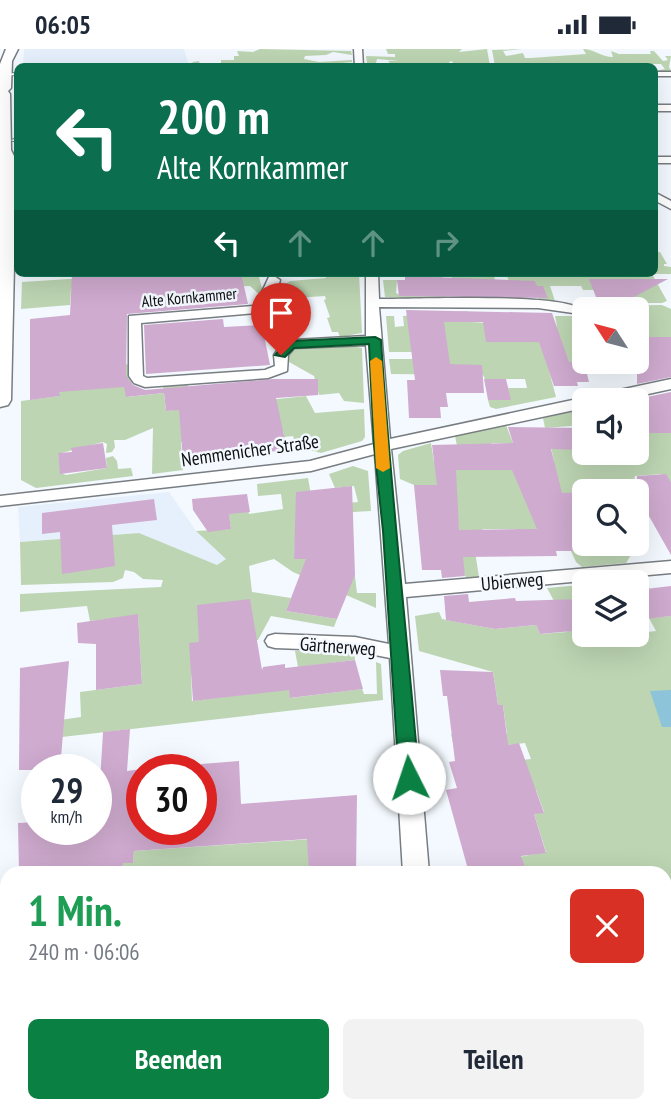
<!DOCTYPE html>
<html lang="de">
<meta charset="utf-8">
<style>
body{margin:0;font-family:"PT Sans Narrow",sans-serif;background:#f2f2f3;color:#1f2937;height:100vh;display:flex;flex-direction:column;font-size:26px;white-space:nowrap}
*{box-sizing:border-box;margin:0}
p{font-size:23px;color:#747a83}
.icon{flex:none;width:38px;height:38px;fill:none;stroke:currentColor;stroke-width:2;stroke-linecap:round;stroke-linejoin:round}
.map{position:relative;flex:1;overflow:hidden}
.drawer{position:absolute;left:0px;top:817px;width:672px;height:247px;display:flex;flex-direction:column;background:#fff;border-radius:21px 21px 0 0;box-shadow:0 7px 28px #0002}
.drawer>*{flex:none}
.guide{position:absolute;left:14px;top:14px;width:644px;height:214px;border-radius:10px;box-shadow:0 7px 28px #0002;background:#0b6e4f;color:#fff;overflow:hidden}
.needle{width:46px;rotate:306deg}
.fabs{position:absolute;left:572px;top:248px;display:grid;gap:14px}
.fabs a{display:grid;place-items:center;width:77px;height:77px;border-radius:10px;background:#fff;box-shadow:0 7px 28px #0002;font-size:35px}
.speed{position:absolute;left:21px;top:705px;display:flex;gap:14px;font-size:35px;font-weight:700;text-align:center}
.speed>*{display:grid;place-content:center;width:91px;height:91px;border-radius:50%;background:#fff;box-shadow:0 7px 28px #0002;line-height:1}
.speed small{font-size:18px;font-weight:400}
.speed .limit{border:10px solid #d22;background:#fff;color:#111}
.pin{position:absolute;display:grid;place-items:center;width:60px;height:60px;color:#fff;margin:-72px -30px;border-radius:50% 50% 50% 0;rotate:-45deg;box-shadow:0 0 7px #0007}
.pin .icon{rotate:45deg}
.me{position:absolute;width:77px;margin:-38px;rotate:356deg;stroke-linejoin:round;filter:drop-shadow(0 0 5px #0008)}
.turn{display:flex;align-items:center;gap:24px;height:147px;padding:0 28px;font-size:32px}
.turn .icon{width:91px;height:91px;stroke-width:2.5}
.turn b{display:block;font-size:49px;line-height:60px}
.lanes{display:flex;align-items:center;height:66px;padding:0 28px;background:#0003;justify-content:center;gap:35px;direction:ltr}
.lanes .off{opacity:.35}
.round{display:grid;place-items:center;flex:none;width:74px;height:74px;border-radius:10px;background:#f2f2f3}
.summary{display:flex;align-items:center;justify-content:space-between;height:119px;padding:0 28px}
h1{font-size:42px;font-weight:700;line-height:52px;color:#1e9e55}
.action{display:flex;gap:14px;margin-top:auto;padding:14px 28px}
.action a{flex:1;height:80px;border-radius:10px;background:#0b8043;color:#fff;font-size:28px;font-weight:700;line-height:80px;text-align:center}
.action a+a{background:#f2f2f3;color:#1f2937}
.status{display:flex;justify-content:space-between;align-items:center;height:49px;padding:0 35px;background:#fff;direction:ltr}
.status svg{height:19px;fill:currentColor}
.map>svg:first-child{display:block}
</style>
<div class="status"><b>06:05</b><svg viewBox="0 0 49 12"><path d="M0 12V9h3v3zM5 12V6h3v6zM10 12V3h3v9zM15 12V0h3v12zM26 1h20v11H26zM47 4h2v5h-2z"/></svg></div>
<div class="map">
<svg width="671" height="1063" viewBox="0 0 671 1063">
<rect width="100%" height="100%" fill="#f3f9fe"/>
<path fill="#e5f0fc" d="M 24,0 L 184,0 L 189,17 L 23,18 Z
M 169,443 L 196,482 L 227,510 L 217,516 L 139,484 L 20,493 L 18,458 Z"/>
<path fill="#bdd5b3" d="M 260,0 L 351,2 L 352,6 L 333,3 L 326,6 L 305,7 L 304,10 L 319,13 L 352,11 L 352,13 L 332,15 L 352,17 L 189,17 L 193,13 L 199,12 L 200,17 L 221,15 L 221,11 L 234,11 L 234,7 L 239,7 L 237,2 L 253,3 Z
M 386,0 L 462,0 L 459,3 L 487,0 L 490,17 L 454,16 L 452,12 L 449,13 L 450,17 L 367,17 L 392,16 L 388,12 L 399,12 L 377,10 L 376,14 L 367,14 L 366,7 L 395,8 L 395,5 L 388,5 Z
M 522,0 L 503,2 L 506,7 L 523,4 L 525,9 L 531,9 L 586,5 L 583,0 C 594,0 601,8 613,8 L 611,2 L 619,5 L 651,5 L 650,2 L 654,2 L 663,12 L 668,11 L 665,7 L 671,7 L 669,18 L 671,22 L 655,22 L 665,20 L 661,15 L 634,15 L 635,18 L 565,18 L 563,14 L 515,14 L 516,17 L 495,17 L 492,1 Z
M 655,203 L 660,203 L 667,215 L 664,215 L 664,217 L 671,218 L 671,225 L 652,225 L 667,252 L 662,254 L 626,254 L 605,230 L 591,230 L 595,241 L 583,241 L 581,237 L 550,237 L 555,252 L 539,251 L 535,232 L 509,232 L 507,227 L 494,227 L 500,252 L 459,252 L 462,246 L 451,227 L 442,227 L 447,252 L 385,248 L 383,231 L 397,231 L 396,244 L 400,246 L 427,231 L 427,227 L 383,227 L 383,224 L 654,224 Z
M 164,224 L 258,224 L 265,251 L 250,237 L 71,240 L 70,256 L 21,260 L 22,233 Z
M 324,224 L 359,224 L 362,284 L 340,288 L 338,283 L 332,283 L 327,269 L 330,268 L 324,251 L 326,250 L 325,247 L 278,250 L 276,242 L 290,232 L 326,229 Z
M 662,256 L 671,260 L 671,309 L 647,289 L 637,289 L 637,276 L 642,275 L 637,261 L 594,261 L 592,257 Z
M 468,262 L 471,273 L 557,278 L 555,267 L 584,267 L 584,313 L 581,313 L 582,318 L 548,318 L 556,348 L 496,360 L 490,358 L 488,351 L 510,351 L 508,339 L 527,339 L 525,330 L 485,330 L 483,326 L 391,325 L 389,310 L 412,310 L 412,303 L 389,303 L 386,267 L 394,267 L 395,278 L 404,277 L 403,267 Z
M 341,295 L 362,299 L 364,354 L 344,352 L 339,344 L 319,346 L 314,327 L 289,313 L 288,306 L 293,301 Z
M 131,315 L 132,335 L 125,340 L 127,348 L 164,344 L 163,336 L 188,334 L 188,338 L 164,345 L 166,362 L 306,347 L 315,364 L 364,360 L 365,388 L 362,392 L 321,404 L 296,397 L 293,387 L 284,388 L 283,382 L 181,393 L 183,421 L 152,425 L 153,379 L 125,391 L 114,391 L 115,398 L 112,403 L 106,404 L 107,395 L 103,393 L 58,405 L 61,424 L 66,426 L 107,419 L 106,409 L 113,407 L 117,412 L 118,420 L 131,419 L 133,427 L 36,439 L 21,431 L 21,352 L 59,347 L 59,331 L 108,317 Z
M 671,356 L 671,433 L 661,425 L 635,427 L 633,437 L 619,437 L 621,443 L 584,443 L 584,468 L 564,469 L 553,491 L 517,491 L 515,480 L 483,480 L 474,496 L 479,528 L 466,529 L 439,436 L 414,436 L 400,430 L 398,406 L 403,402 L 431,394 L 434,413 L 460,412 L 455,387 L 506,376 L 513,394 L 492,394 L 471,421 L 494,421 L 554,412 L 551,398 L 584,401 L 584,404 L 595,404 L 599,415 L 610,415 L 606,404 L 637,404 L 637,384 Z
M 580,361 L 584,367 L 584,376 L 545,379 L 543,369 Z
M 353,417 L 368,422 L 371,462 L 353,463 L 295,490 L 294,510 L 309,510 L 321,527 L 355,527 L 357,544 L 376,544 L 376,559 L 293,523 L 274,510 L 249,517 L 252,543 L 291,549 L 286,562 L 337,570 L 334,578 L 271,567 L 258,591 L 211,597 L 191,622 L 192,652 L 289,640 L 291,649 L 362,640 L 364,645 L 377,645 L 376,613 L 381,615 L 383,651 L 62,688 L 60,671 L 81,668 L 80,643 L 142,635 L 138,566 L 90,572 L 87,557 L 20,563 L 20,545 L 161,538 L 163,531 L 143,530 L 134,523 L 125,521 L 123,529 L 113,533 L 21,536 L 20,493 L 139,484 L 217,516 L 226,510 L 196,482 L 231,480 L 228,460 L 247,456 L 249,465 L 283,460 L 281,445 L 258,447 L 257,435 L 308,429 L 313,457 L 358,453 L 354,437 L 335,439 L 329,425 Z
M 571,502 L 629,502 L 631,506 L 626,514 L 582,518 L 576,513 Z
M 580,536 L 584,538 L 584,563 L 578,550 L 554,552 L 547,539 Z
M 439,563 L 442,570 L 495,580 L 536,576 L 540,585 L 567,583 L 565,578 L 584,577 L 584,586 L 605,586 L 607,592 L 637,589 L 637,584 L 656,582 L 649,569 L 671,567 L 671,1063 L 567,1063 L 565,1057 L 665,1057 L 665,824 L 528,824 L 519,808 L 546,803 L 534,765 L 544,763 L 536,741 L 471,749 L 512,712 L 531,710 L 525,694 L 455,702 L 451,685 L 507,685 L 503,656 L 498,656 L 493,623 L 419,602 L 415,567 Z
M 295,602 L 354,604 L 355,611 L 298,618 Z
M 313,790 L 309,824 L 113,824 L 122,824 L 123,814 L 133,813 L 134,802 Z
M 183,1057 L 398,1057 L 398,1063 L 183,1063 Z"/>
<path fill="#8dc4d9" d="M 671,641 L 671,678 L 662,678 L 650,642 Z"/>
<path fill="#cfabcf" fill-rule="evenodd" d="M 72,224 L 241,224 L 248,255 L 127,265 L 126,327 L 133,336 L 145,341 L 273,330 L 318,330 L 318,346 L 276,349 L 287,401 L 183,411 L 179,361 L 166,362 L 164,344 L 126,348 L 124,338 L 59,343 L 60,347 L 30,351 L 30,270 L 70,266 Z
M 405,227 L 535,232 L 537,237 L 543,237 L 548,249 L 399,247 L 397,231 L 405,231 Z
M 589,230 L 668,230 L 630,250 L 636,261 L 601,261 Z
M 406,261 L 552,264 L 569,313 L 584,313 L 589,333 L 577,333 L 578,337 L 554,337 L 539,293 L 486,293 L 483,273 L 444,273 L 450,315 L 482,316 L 484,344 L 446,344 L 448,358 L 440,358 L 441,369 L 409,369 L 407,331 L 415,331 Z
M 223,270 L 224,278 L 262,276 L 270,316 L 146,325 L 144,276 Z
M 637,288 L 671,288 L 671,328 L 637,335 L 637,313 L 647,313 Z
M 484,330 L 506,330 L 511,351 L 488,351 Z
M 671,343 L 671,384 L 637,384 L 637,350 Z
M 508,378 L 584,379 L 584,401 L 551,400 L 562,444 L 584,443 L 584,502 L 556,502 L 557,507 L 463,508 L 465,527 L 442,529 L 441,521 L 422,521 L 414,436 L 437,436 L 432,396 L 513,394 ZM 456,421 L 512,421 L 537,480 L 459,481 Z
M 103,394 L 107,419 L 60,425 L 58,404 L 72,403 L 71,399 Z
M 666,425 L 671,433 L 671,506 L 637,446 L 637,427 Z
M 352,437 L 355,526 L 337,570 L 286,562 L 306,510 L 294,510 L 296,443 Z
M 247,445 L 250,463 L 229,465 L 231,480 L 208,483 L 193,461 L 192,450 Z
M 154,450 L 157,471 L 112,476 L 115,517 L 62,525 L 60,483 L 42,485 L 42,464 Z
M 671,537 L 671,567 L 637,571 L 637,541 Z
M 468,545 L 469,553 L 515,549 L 516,552 L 579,550 L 584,563 L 584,581 L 540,585 L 536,576 L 495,580 L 446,571 L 444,547 Z
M 250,550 L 262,621 L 263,618 L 285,615 L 285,619 L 355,611 L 363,640 L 290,649 L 289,641 L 193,652 L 189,594 L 199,593 L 197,556 Z
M 138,565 L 142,635 L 96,641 L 96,595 L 78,594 L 77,574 Z
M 69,612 L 60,721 L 19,721 L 20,619 Z
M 440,621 L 493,623 L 498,656 L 503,656 L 508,696 L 519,694 L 544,764 L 534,765 L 546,804 L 521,807 L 527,824 L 469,824 L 446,741 L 457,739 L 449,713 L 455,712 L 447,647 L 443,647 Z
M 130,680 L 127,722 L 142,720 L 142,780 L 201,780 L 201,715 L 239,712 L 241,755 L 357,746 L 356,824 L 309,824 L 307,790 L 134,802 L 133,814 L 123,814 L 122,824 L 19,824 L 18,774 L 37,773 L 37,780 L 96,780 L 96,733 L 100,733 L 103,683 Z"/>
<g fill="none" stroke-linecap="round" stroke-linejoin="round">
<defs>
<path id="lane" d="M 17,24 L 16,26 L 0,27 L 0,25 Z
M 18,89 L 18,92 L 13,92 L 11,91 Z"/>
<path id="street" d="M 354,0 L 362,0 L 363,18 L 355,18 Z
M 654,23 L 671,23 L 671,27 L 654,27 Z
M 654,56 L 671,56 L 671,62 L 654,62 Z
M 654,108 L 671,108 L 671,114 L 654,114 Z
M 654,143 L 671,152 L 671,160 L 654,151 Z
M 366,224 L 378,224 L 379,250 C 412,250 561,244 580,260 L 573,264 L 538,259 L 379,258 L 390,390 L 671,330 L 671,340 L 616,352 L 584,352 L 584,359 L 391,400 L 405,535 L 671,512 L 671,524 L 406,548 L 429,824 L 403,824 L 390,609 L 355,602 L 275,599 L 268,597 L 265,592 L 268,587 L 275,585 L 355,588 L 389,595 L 375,405 L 311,422 L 0,457 L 0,447 L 310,412 L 374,395 L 366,296 L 294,299 L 288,306 L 287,322 L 268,329 L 145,338 L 134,334 L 129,327 L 129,267 L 265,256 L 262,243 L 269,228 L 274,227 L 280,231 C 273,250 280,276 294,291 L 366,287 ZM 267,263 L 274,285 L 282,295 L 274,306 L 275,317 L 265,321 L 147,329 L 143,327 L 141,274 Z
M 415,1057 L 445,1057 L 445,1063 L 415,1063 Z"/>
<path id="secondary" d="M 6,0 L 18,0 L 12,12 L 11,39 L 8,42 L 10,45 L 11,101 L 15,109 L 16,126 L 11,351 L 8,356 L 0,358 L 0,15 Z"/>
</defs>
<use href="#lane" stroke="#787d82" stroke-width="2"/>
<use href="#street" stroke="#787d82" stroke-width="3"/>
<use href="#secondary" stroke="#787d82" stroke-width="3"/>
<use href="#lane" fill="#fff" fill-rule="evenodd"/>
<use href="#street" fill="#fff" fill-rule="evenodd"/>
<use href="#secondary" fill="#fff" fill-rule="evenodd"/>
</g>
<path fill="#0b8043" stroke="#07532c" stroke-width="2" d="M 375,288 L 381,291 C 390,437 407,583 419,729 L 416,734 L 409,737 L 402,734 L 399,729 L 383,482 L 374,397 L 369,295 L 294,299 L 285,308 L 275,306 L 286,293 L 290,292 Z"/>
<path fill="#f59e0b" d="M 376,308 L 382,312 L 390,419 L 383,423 L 376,419 L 370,312 Z"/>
<g text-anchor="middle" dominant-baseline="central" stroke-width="5" stroke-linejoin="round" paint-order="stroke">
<g font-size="16" fill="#0e1012" stroke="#f3f9fe">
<text transform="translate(189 248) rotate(-5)">Alte Kornkammer</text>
</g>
<g font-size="19" fill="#0e1012" stroke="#f3f9fe">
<text transform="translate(250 401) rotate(-8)">Nemmenicher Straße</text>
<text transform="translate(512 532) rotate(-5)">Ubierweg</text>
<text transform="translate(338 597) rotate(4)">Gärtnerweg</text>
</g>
</g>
</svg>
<div class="fabs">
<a><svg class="needle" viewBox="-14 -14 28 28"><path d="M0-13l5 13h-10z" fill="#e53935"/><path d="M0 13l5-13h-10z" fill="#747a83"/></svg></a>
<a><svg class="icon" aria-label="sound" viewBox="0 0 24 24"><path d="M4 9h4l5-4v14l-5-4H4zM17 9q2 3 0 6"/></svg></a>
<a><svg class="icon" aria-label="search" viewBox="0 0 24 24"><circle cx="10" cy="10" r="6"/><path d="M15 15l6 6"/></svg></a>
<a><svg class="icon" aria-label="layers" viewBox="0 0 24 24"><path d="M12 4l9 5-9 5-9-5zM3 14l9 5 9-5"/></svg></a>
</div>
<div class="speed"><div>29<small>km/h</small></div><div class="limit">30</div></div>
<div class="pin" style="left:281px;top:306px;background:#d93025"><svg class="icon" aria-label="arrive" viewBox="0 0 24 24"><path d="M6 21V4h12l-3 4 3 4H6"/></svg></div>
<svg class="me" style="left:409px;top:729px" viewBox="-20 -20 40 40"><circle r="19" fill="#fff"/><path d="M0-13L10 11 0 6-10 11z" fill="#0b8043"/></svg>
<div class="guide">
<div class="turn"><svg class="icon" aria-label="left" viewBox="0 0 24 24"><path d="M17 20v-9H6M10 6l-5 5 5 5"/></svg><div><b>200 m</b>Alte Kornkammer</div></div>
<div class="lanes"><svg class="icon" aria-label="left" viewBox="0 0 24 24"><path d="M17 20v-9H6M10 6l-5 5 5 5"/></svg><svg class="icon off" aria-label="ahead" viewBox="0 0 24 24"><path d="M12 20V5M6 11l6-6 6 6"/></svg><svg class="icon off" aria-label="ahead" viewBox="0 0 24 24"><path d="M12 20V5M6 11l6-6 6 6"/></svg><svg class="icon off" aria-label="right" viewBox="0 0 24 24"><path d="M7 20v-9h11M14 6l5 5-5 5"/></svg></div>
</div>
<section class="drawer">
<div class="summary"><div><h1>1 Min.</h1><p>240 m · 06:06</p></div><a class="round" style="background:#d93025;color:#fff"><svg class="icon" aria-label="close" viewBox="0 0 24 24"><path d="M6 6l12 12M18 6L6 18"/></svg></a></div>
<div class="action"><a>Beenden</a><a>Teilen</a></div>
</section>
</div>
